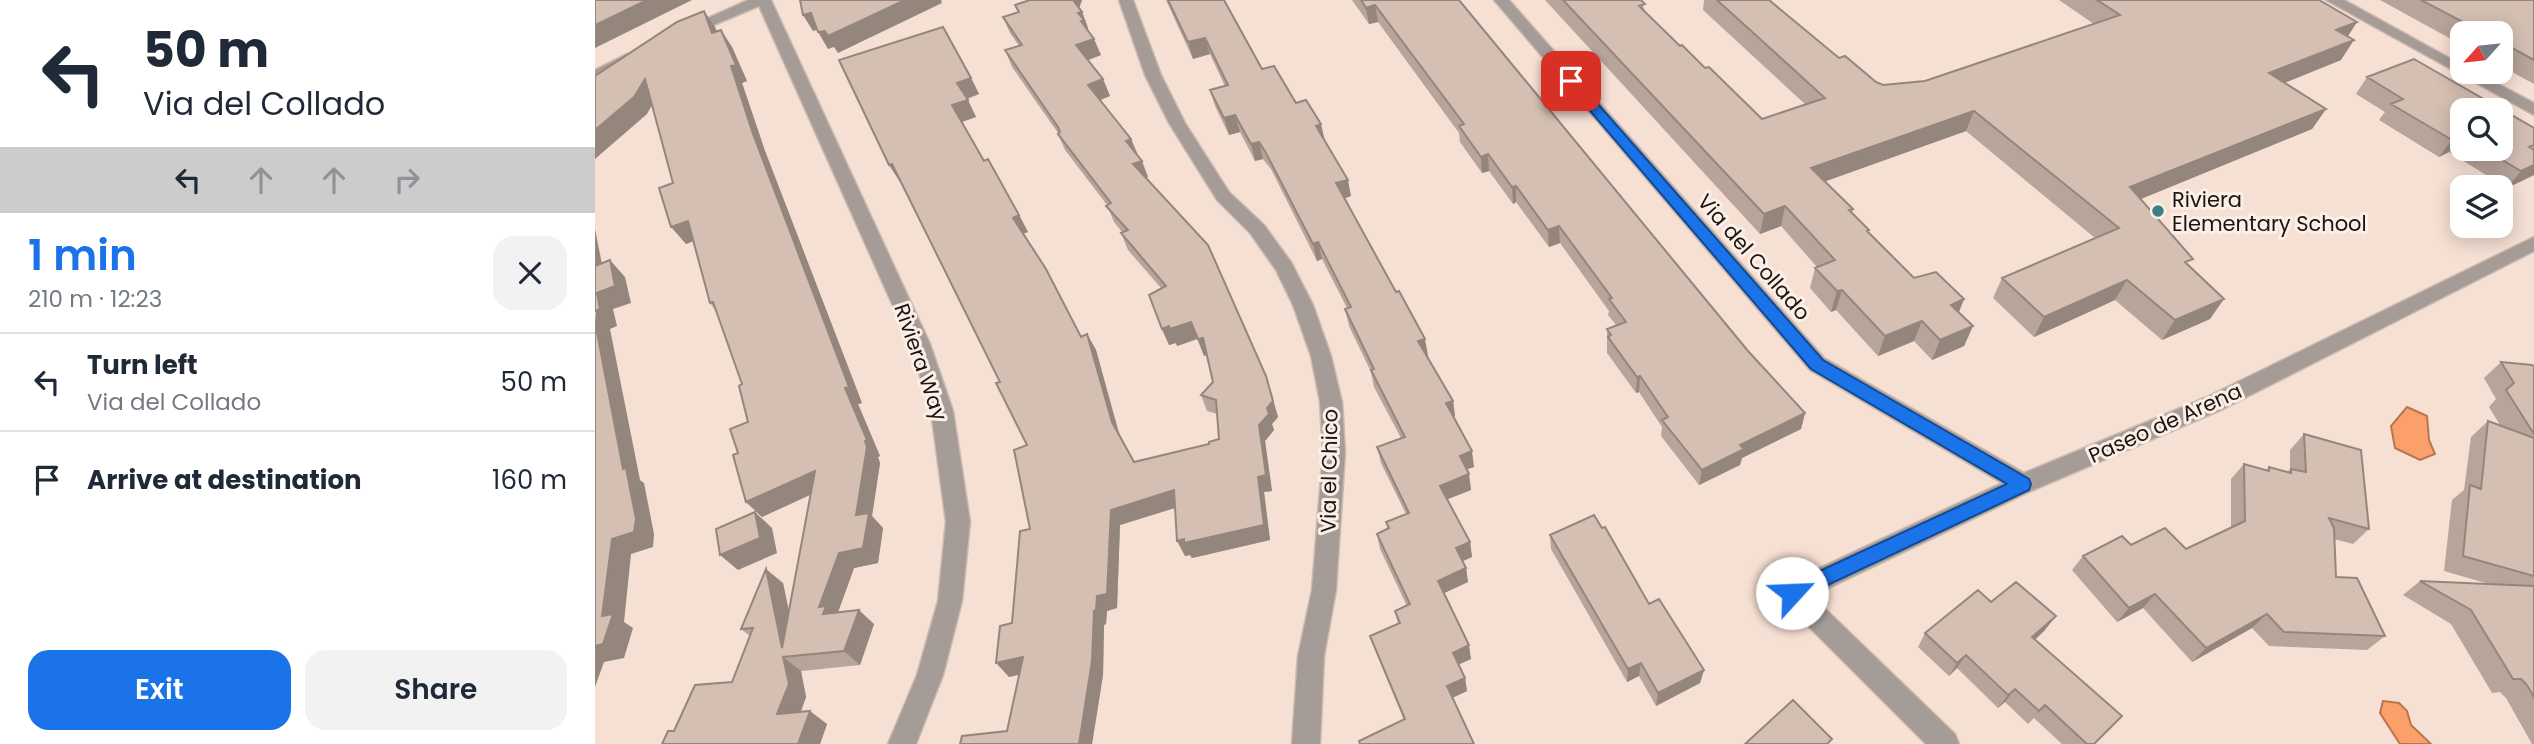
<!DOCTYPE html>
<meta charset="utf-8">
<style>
body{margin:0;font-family:Poppins,sans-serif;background:#f2f2f3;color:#1f2937;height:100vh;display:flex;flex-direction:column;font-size:26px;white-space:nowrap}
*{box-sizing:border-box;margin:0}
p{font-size:23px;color:#747a83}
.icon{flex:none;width:38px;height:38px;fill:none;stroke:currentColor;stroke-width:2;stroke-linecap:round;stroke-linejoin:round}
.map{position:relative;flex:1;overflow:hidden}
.side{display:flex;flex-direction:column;background:#fff;width:595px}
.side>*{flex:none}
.banner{background:#fff;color:#1f2937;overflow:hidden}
.needle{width:46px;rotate:243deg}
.fabs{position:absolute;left:1855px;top:21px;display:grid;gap:14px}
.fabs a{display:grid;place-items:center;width:63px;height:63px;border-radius:14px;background:#fff;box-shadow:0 4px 18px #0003;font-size:35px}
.pin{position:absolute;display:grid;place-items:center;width:60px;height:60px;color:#fff;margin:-30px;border-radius:14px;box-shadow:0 4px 10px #0006}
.me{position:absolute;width:77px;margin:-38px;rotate:65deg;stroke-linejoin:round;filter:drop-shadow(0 0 5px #0008)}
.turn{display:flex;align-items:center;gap:24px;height:147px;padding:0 28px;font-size:32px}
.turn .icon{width:91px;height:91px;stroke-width:2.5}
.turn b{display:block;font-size:49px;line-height:60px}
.lanes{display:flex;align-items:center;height:66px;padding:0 28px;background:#0003;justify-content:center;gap:35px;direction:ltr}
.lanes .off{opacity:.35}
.round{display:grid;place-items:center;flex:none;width:74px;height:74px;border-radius:21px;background:#f2f2f3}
.summary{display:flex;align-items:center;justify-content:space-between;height:119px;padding:0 28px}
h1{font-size:42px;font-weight:600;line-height:52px;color:#1a73e8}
.action{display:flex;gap:14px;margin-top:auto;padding:14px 28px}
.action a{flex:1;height:80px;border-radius:21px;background:#1a73e8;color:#fff;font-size:28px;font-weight:600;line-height:80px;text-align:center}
.action a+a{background:#f2f2f3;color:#1f2937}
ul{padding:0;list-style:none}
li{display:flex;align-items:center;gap:21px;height:98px;padding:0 28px;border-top:2px solid #e0e1e3}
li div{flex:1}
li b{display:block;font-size:26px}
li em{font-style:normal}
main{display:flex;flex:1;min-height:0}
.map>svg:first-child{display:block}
</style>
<main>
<section class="side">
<div class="banner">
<div class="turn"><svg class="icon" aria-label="left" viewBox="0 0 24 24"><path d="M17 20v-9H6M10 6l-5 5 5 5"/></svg><div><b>50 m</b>Via del Collado</div></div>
<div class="lanes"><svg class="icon" aria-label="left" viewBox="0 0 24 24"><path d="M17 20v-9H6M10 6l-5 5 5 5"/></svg><svg class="icon off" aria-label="ahead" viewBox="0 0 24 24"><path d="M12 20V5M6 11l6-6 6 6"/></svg><svg class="icon off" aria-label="ahead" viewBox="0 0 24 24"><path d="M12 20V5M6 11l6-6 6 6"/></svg><svg class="icon off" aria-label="right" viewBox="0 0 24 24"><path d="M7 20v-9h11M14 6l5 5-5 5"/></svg></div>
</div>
<div class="summary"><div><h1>1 min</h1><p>210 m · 12:23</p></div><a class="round"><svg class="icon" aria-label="close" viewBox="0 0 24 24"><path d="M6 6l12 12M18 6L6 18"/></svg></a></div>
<ul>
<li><svg class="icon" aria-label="left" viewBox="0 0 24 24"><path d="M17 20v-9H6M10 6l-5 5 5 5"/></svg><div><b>Turn left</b><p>Via del Collado</p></div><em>50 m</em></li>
<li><svg class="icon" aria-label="arrive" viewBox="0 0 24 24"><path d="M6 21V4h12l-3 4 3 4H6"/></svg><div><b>Arrive at destination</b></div><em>160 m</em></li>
</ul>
<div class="action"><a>Exit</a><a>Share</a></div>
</section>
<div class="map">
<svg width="1939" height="744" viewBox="0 0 1939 744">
<rect width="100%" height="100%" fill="#f6dfd3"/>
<path fill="#fba06b" stroke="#b87650" stroke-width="2" d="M 1812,407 L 1832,416 L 1834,440 L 1840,454 L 1825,460 L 1800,448 L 1796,426 Z
M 1788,701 L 1804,703 L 1812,711 L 1816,725 L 1836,744 L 1805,744 L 1785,713 Z"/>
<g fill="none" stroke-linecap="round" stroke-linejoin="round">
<defs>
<path id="minor" d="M 153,0 L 176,0 L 335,344 L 358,411 L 375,522 L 367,601 L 348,675 L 321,744 L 293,744 L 322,675 L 343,601 L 351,522 L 336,411 L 315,344 L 164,6 L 95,35 L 90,37 L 82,32 Z
M 524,0 L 538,0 L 566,75 L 590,123 L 634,192 L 669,225 L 696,262 L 718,305 L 736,356 L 747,402 L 750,452 L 741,590 L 729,656 L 725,744 L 697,744 L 703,656 L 717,590 L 728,452 L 725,402 L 716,356 L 698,305 L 681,270 L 655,233 L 622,200 L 574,123 L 550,75 Z
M 899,0 L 914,0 L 1229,358 L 1429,473 L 1612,397 L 1939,237 L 1939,251 L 1628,409 L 1436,491 L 1217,596 L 1360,734 L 1364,744 L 1331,744 L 1188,601 L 1185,593 L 1188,585 L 1407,483 L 1215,370 Z
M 1731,0 L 1749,0 L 1867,65 L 1867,72 L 1881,72 L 1939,103 L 1939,115 Z
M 32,54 L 38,56 L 40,59 L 38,62 L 0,81 L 0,70 Z"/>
</defs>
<use href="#minor" stroke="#cfbbb0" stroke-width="3"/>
<use href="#minor" fill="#a59c97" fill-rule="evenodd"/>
</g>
<path fill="#b7a49a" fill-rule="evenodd" d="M 435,0 L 487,0 L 484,8 L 487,12 L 493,28 L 492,29 L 506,55 L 493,60 L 508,79 L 515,96 L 505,100 L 536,139 L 553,177 L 551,178 L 676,392 L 683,417 L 677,424 L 679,430 L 670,441 L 677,491 L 669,492 L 675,540 L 597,558 L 595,555 L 590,556 L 580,508 L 525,525 L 522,608 L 512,611 L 511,624 L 509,625 L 508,675 L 497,744 L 365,744 L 412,731 L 424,674 L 414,677 L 417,623 L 435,529 L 432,445 L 405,382 L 306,181 L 305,182 L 376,78 L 384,94 L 372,99 L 381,117 L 367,122 L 389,161 L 424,215 L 433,232 L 428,234 L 486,337 L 492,334 L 501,350 L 525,436 L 539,462 L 614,444 L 624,439 L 622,414 L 612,411 L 606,395 L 618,382 L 611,355 L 609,356 L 602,339 L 582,346 L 581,343 L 574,345 L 567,329 L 566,288 L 533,250 L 526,233 L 528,233 L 519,222 L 512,205 L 470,150 L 463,134 L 463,133 L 417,67 L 410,50 L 424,46 L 415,33 L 408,17 L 423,12 L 420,5 Z
M 571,0 L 629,0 L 667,69 L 701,103 L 729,140 L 756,196 L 750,198 L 833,355 L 832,356 L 858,401 L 860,416 L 859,417 L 879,467 L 872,469 L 876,490 L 852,499 L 875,542 L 877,557 L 868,561 L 871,568 L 873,582 L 849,593 L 876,659 L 863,665 L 870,678 L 872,691 L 809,720 L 780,650 L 775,636 L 803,624 L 800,611 L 812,606 L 785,549 L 782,534 L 793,529 L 791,522 L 811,514 L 786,463 L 782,447 L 806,438 L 779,387 L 776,372 L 754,326 L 750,309 L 752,308 L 727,259 L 722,261 L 676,169 L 668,159 L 660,161 L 645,132 L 634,135 L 620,106 L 615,90 L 630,86 L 615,54 L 598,59 Z
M 757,0 L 864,0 L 1153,351 L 1210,413 L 1206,429 L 1147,458 L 1145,465 L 1104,485 L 1066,436 L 1067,427 L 1044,392 L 1041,393 L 1012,353 L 1012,329 L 1021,325 L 1013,315 L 1014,311 L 965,243 L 954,247 L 921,202 L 918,204 L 894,171 L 887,173 L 865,142 L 864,133 L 783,22 L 774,24 Z
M 950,0 L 1046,0 L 1050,12 L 1085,46 L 1167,119 L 1211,105 L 1108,10 L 1109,0 L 1174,0 L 1244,58 L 1281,82 L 1288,85 L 1330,81 L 1499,24 L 1464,0 L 1724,0 L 1753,37 L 1746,60 L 1689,83 L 1731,109 L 1717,129 L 1545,199 L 1594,266 L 1615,319 L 1567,340 L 1520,300 L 1439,337 L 1398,298 L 1407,278 L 1500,238 L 1371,131 L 1230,181 L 1258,209 L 1257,213 L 1274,230 L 1274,233 L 1319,278 L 1369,299 L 1364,312 L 1378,326 L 1369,346 L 1337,360 L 1319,341 L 1283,356 L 1241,310 L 1236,312 L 1215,288 L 1220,268 L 1222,267 L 1186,226 L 1165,234 Z
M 1785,0 L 1939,0 L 1939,84 L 1906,66 L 1906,33 L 1867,33 L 1867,45 Z
M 109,11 L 120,27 L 122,31 L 126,30 L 137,47 L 152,81 L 147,83 L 170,151 L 267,403 L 263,404 L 285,456 L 283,457 L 285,463 L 277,516 L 288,528 L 283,563 L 259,568 L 243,612 L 279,624 L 265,665 L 206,671 L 211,697 L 206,712 L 232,724 L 225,744 L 67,744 L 79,731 L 137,682 L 155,636 L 146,629 L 188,583 L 194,611 L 215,495 L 167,517 L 151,502 L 143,453 L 153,422 L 147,384 L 121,311 L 115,303 L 98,241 L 91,244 L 78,183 L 57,105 L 52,114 Z
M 1772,77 L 1939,128 L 1939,175 L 1912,188 L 1854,152 L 1844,157 L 1784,120 L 1790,112 L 1761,94 ZM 1867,110 L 1906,149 L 1867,149 Z
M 1906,362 L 1939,366 L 1939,744 L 1937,744 L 1911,698 L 1905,692 L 1897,693 L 1856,624 L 1808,595 L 1825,581 L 1894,584 L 1849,571 L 1857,500 L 1869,490 L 1876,437 L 1893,421 L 1905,425 L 1894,407 L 1901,399 L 1889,378 Z
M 1709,434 L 1774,529 L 1758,544 L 1739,539 L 1741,577 L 1790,636 L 1772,650 L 1674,646 L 1657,628 L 1597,662 L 1548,608 L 1522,622 L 1477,570 L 1488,556 L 1536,545 L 1591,549 L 1636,528 L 1636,479 L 1649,464 L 1671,470 L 1674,467 L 1693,472 L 1695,469 L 1695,450 Z
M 955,535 L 1054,604 L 1109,670 L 1105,683 L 1061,706 L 1044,676 L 1032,682 L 956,549 Z
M 1396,602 L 1450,630 L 1440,640 L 1499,744 L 1467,744 L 1439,718 L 1433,724 L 1410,702 L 1403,708 L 1362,668 L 1354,676 L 1323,647 L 1330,633 Z"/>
<path fill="#95867d" d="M 52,0 L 97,0 L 0,48 L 0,25 Z
M 310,0 L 346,0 L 347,3 L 243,53 L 239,47 L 233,49 L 223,32 Z
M 477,0 L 487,0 L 482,14 Z
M 780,5 L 783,22 L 774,24 L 771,8 Z
M 109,11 L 120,27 L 128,49 L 117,33 Z
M 487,12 L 493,28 L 492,29 L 492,38 L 483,13 Z
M 216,13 L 226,29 L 218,31 L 208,15 Z
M 1762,22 L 1750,41 L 1741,30 Z
M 126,30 L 137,47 L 152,81 L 147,83 L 170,151 L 267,403 L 263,404 L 285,456 L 283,457 L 285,463 L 277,516 L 288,528 L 283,563 L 259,568 L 242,615 L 228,614 L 224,607 L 244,553 L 261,515 L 250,388 L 158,134 L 136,66 Z
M 610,38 L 615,54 L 598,59 L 593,42 Z
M 499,39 L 506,55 L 488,62 L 481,45 Z
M 1759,40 L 1746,60 L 1662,94 L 1674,73 Z
M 376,78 L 384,94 L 371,99 L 362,83 Z
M 50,79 L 62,96 L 52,114 L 0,159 L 0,130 Z
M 508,79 L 515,96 L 500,102 L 493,85 Z
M 373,100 L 381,117 L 366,122 L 357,105 Z
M 1731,109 L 1717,129 L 1524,208 L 1535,187 Z
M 1379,111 L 1371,131 L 1212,188 L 1216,168 Z
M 640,115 L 645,132 L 634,135 L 629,118 Z
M 726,124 L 730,141 L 721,126 Z
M 1867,136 L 1854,152 L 1844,157 L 1857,140 Z
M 536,139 L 543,156 L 531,141 Z
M 664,142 L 668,159 L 660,161 L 656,144 Z
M 893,154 L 894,171 L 887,173 L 886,157 Z
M 547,161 L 553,177 L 545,181 L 538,164 Z
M 297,164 L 307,181 L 305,182 L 294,165 Z
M 1939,165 L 1939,175 L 1912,188 L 1926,171 Z
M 753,180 L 756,196 L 745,200 L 741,183 Z
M 921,186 L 921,202 L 918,204 L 917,187 Z
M 1190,206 L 1186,226 L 1165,234 L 1169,214 Z
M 424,215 L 433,232 L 427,234 L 418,218 Z
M 93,221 L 107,238 L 91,244 L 76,227 Z
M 964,226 L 965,243 L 954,247 L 953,230 Z
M 0,229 L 11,284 L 0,273 Z
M 723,242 L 727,259 L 722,261 L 718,244 Z
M 15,260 L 30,277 L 36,303 L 18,309 L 22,326 L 15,329 L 45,480 L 49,483 L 59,534 L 58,547 L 36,554 L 29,622 L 38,628 L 29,658 L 9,662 L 0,687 L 0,646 L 7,616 L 17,539 L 28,469 L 0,322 L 2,293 Z
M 1532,280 L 1520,300 L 1439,337 L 1449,317 Z
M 1247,290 L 1241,310 L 1236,312 L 1242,291 Z
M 1369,299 L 1361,319 L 1356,305 Z
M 1629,299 L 1615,319 L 1567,340 L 1580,320 Z
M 1327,321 L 1319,341 L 1283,356 L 1290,336 Z
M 596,322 L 602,339 L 582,346 L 581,343 L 574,345 L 567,329 Z
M 1378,326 L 1369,346 L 1337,360 L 1345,340 Z
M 492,334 L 501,350 L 525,438 L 517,422 Z
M 608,338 L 614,354 L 609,356 L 603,339 Z
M 830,339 L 833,355 L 826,358 L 823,341 Z
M 671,376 L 683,417 L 677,424 L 679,430 L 670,441 L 677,491 L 669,492 L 675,540 L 597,558 L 595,555 L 590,556 L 582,541 L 663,477 L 664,425 L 672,408 Z
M 1045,376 L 1044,392 L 1041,393 L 1042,377 Z
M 858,401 L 860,416 L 853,419 L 851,403 Z
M 1210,413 L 1206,429 L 1147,458 L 1145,465 L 1104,485 L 1107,470 L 1145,445 Z
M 877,451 L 879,467 L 867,471 L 865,456 Z
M 220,471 L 234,486 L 167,517 L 151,502 Z
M 874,474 L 876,490 L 848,501 L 845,486 Z
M 579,490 L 586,506 L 525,525 L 522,608 L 512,611 L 511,624 L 509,625 L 508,675 L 497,744 L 484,744 L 499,611 L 516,510 Z
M 160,512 L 177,528 L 182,553 L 143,570 L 125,555 Z
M 875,542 L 877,557 L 863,563 L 861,548 Z
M 871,568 L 873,582 L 845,595 L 843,581 Z
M 171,569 L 188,583 L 203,656 L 187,648 Z
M 1560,594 L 1548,608 L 1522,622 L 1534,608 Z
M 264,610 L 279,624 L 265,665 L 249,651 Z
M 1672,614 L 1657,628 L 1597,662 L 1611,648 Z
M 1461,616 L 1450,630 L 1427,651 L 1437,637 Z
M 874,645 L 876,659 L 860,666 L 858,653 Z
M 1371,655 L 1362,668 L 1354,676 L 1362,663 Z
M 188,657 L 206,671 L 211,697 L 200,726 L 182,714 Z
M 428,657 L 440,671 L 414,677 L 401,663 Z
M 1046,663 L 1044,676 L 1032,682 L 1033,669 Z
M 1109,670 L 1105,683 L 1061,706 L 1063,693 Z
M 870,678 L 872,691 L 855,699 L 852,686 Z
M 1420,689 L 1410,702 L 1403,708 L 1413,695 Z
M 215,711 L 232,724 L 225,744 L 203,744 Z"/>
<path fill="#d5bfb3" stroke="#95867d" stroke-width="2" d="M 0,0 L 52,0 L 0,25 Z
M 205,0 L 310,0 L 233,36 L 230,31 L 223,32 L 216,13 L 208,15 Z
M 435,0 L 478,0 L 487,12 L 483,13 L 489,20 L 486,21 L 499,39 L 481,45 L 508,79 L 493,85 L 536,139 L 531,141 L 547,161 L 538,164 L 613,245 L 671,376 L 678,401 L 672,408 L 674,414 L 664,425 L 671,475 L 663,477 L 669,525 L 589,543 L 589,539 L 582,541 L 579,490 L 516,510 L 512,594 L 502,596 L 501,610 L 499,611 L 497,661 L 484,744 L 365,744 L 367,736 L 412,731 L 428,657 L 401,663 L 405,626 L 417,623 L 425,531 L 435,529 L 419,450 L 432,445 L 401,383 L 405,382 L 297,164 L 294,165 L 244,60 L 348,27 L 376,78 L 362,83 L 373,100 L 357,105 L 389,161 L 393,159 L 424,215 L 418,218 L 451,269 L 486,337 L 492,334 L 517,422 L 539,462 L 614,444 L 614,442 L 624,439 L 621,400 L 606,395 L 618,382 L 608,338 L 603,339 L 596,322 L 575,329 L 574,326 L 567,329 L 554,295 L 571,286 L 526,233 L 533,230 L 511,206 L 516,203 L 463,134 L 465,132 L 463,127 L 410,50 L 427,45 L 408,17 L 424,12 L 420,5 Z
M 573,0 L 629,0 L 667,69 L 679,66 L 701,103 L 711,100 L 726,124 L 721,126 L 753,180 L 741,183 L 801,292 L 804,291 L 830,339 L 823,341 L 858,401 L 851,403 L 877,451 L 865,456 L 874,474 L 845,486 L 875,542 L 861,548 L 871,568 L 843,581 L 874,645 L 858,653 L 870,678 L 852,686 L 879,744 L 765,744 L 764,741 L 810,719 L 775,636 L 805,623 L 800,611 L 815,604 L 782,534 L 794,528 L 791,522 L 814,513 L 782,447 L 810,437 L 776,370 L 779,369 L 750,309 L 756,307 L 723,242 L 718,244 L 671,153 L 664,142 L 656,144 L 640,115 L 629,118 L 615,90 L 633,85 L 610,38 L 593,42 Z
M 766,0 L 864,0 L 1153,351 L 1210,413 L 1145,445 L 1149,449 L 1107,470 L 1067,420 L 1073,417 L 1045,376 L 1042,377 L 1013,337 L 1016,335 L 1012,329 L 1031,322 L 1014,299 L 1017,298 L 964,226 L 953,230 L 921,186 L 917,187 L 893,154 L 886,157 L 864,126 L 869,124 L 780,5 L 771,8 Z
M 968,0 L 1046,0 L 1050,4 L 1044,6 L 1085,46 L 1087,45 L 1110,68 L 1114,67 L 1167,119 L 1230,98 L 1122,0 L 1174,0 L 1244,58 L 1250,56 L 1281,82 L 1288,85 L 1330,81 L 1525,15 L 1502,0 L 1724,0 L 1762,22 L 1741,30 L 1759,40 L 1674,73 L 1731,109 L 1535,187 L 1598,259 L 1590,262 L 1629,299 L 1580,320 L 1532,280 L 1449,317 L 1407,278 L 1524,228 L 1379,111 L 1216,168 L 1258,209 L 1254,210 L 1274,230 L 1272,231 L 1319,278 L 1341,272 L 1369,299 L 1356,305 L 1378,326 L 1345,340 L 1327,321 L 1290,336 L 1247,290 L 1242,291 L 1220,268 L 1240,260 L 1190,206 L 1169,214 Z
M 1826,0 L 1939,0 L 1939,60 L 1906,42 L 1906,33 L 1889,33 Z
M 109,11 L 117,33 L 126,30 L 141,65 L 136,66 L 158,134 L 254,387 L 250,388 L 272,440 L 270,441 L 272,447 L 261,515 L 274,513 L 268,548 L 244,553 L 224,607 L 231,606 L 228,614 L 264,610 L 249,651 L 188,657 L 194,684 L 182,714 L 215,711 L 203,744 L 67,744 L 73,731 L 79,731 L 100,685 L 137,682 L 158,628 L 146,629 L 171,569 L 187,648 L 220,471 L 151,502 L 138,455 L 143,453 L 135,429 L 153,422 L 144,386 L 147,384 L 118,302 L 115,303 L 93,221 L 76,227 L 64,188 L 78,183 L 50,79 L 39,97 L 0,130 L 0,76 L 82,22 Z
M 1819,59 L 1939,128 L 1939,145 L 1934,147 L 1939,150 L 1939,165 L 1926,171 L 1889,149 L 1906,149 L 1906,110 L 1867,110 L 1867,136 L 1857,140 L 1796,104 L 1808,99 L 1772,77 Z
M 15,260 L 20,286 L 2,293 L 5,309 L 0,311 L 0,266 Z
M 0,322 L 28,469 L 31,468 L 41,519 L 39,532 L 17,539 L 7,616 L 18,614 L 8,644 L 0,646 Z
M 1906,362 L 1937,365 L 1939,366 L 1939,434 L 1911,390 L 1919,383 Z
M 1893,421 L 1939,438 L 1939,576 L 1868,556 L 1875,485 L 1886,489 Z
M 1709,434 L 1766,450 L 1774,529 L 1734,518 L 1739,528 L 1741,577 L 1762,578 L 1790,636 L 1689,632 L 1672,614 L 1611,648 L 1560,594 L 1534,608 L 1488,556 L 1527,536 L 1536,545 L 1570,528 L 1591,549 L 1650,521 L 1649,464 L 1674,471 L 1674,467 L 1696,473 L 1696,469 L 1711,472 Z
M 160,512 L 165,538 L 125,555 L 121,529 Z
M 999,515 L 1007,528 L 1010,527 L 1054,604 L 1064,599 L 1109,670 L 1063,693 L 1046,663 L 1033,669 L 955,535 Z
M 1825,581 L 1939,586 L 1939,697 L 1932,685 L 1926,679 L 1918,679 L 1876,610 Z
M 1421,582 L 1461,616 L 1437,637 L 1527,716 L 1499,744 L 1492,744 L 1450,705 L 1444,711 L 1420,689 L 1413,695 L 1371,655 L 1362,663 L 1330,633 L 1383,590 L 1396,602 Z
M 1198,700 L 1237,739 L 1232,744 L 1150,744 Z"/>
<path fill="#1a73e8" stroke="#114b97" stroke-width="2" d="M 976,77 L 980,78 L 1228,360 L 1434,479 L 1436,484 L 1434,490 L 1203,599 L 1197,601 L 1190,599 L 1187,593 L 1190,587 L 1412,484 L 1216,369 L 972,84 L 970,81 Z"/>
<circle fill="#398185" stroke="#fcefe7" stroke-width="2.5" cx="1563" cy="211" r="7"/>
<g text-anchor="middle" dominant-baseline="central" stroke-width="6" stroke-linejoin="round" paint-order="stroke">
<g font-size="21" fill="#1d1511" stroke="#fcefe7" text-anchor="start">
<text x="1577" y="199">Riviera<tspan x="1577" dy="24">Elementary School</tspan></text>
</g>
<g font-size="21" fill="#1d1511" stroke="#fcefe7">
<text transform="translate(1159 257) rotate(49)">Via del Collado</text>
<text transform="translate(326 362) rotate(71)">Riviera Way</text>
<text transform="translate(1570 423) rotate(-24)">Paseo de Arena</text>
<text transform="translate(734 471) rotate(-89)">Via el Chico</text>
</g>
</g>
</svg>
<div class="fabs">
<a><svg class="needle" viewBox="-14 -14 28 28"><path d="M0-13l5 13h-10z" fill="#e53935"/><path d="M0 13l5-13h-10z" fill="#747a83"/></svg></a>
<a><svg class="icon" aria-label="search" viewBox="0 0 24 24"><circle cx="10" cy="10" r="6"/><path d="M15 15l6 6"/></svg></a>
<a><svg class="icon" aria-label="layers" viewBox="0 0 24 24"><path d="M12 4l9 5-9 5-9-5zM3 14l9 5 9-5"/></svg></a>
</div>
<div class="pin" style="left:976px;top:81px;background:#d93025"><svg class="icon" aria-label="arrive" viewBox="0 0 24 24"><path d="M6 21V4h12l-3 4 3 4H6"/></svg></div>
<svg class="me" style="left:1197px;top:593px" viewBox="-20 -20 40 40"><circle r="19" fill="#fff"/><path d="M0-13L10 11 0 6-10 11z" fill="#1a73e8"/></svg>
</div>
</main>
